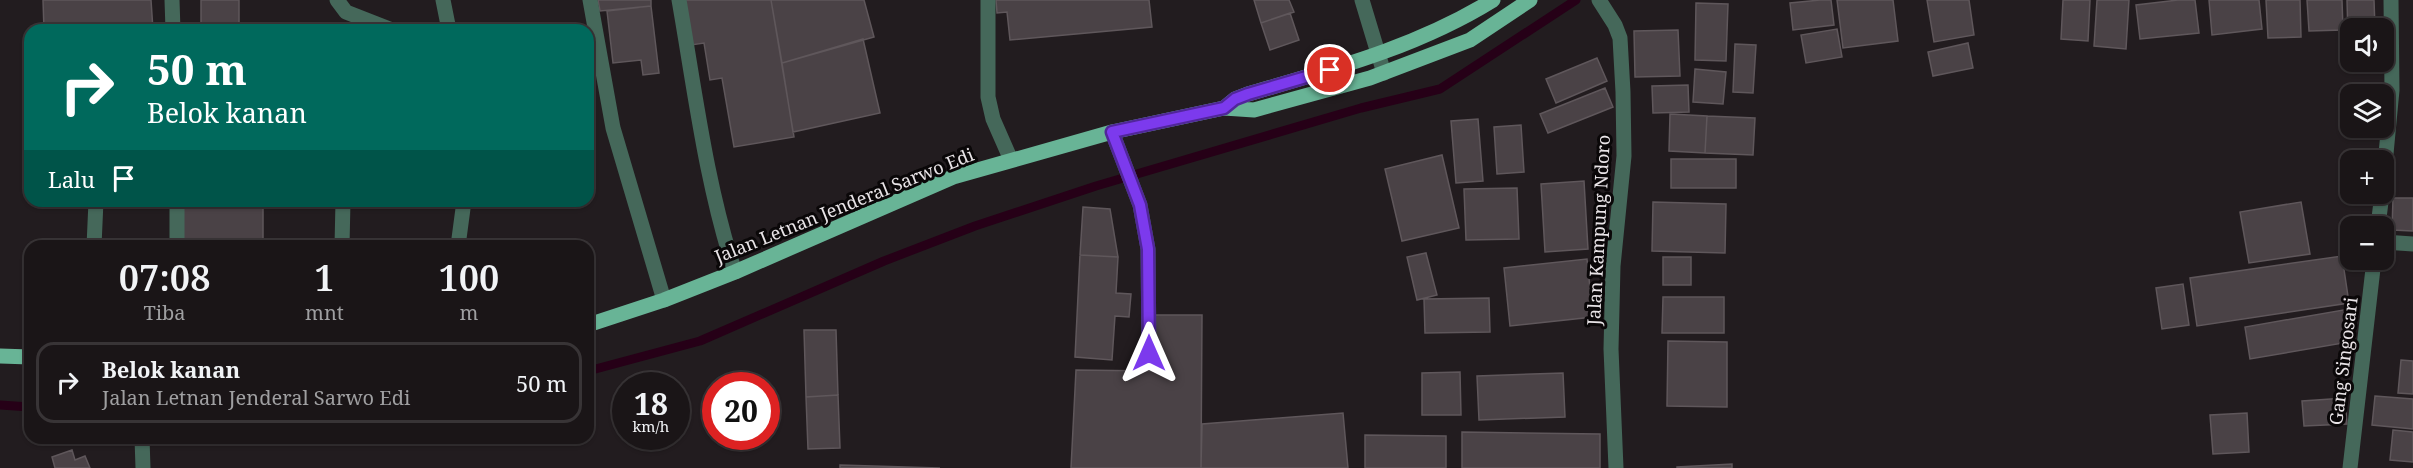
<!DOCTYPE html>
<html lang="id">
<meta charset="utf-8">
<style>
body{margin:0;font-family:"Noto Serif",serif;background:#231e20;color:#f1f3f6;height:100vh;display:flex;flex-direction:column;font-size:22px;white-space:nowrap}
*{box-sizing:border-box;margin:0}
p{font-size:20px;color:#9f9fa1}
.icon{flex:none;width:33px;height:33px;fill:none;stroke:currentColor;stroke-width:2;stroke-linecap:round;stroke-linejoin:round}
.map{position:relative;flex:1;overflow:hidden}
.panel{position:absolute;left:24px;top:240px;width:570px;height:204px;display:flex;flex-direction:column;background:#1a1517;border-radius:18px;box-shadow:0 2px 4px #0004,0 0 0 2px #383436}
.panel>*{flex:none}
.top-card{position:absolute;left:24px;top:24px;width:570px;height:183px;border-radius:18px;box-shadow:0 2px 4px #0004,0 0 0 2px #383436;background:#00695c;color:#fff;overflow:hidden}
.tools{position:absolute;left:2340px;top:18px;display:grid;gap:12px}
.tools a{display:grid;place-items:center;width:54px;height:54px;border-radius:12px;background:#1a1517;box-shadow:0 2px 4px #0004,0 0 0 2px #383436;font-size:30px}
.speed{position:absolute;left:612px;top:372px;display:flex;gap:12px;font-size:30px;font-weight:700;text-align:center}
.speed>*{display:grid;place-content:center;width:78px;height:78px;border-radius:50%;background:#1a1517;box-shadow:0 2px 4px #0004,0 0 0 2px #383436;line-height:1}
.speed small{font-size:15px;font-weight:400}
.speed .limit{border:9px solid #d22;background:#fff;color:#111}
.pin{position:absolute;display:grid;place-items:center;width:51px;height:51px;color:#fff;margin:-26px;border:3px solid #fff;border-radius:50%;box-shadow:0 2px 6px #0007}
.me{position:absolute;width:66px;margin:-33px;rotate:0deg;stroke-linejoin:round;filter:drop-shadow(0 0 4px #0008)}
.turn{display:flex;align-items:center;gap:21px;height:126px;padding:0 24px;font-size:27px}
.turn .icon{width:78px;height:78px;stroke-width:2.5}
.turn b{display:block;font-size:42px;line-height:51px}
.then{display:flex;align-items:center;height:57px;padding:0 24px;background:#0003;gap:12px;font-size:22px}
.eta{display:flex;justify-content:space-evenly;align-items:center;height:102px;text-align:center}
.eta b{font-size:36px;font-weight:600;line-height:42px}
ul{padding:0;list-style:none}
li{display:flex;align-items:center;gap:18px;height:81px;margin:0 12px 9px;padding:0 12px;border:3px solid #383436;border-radius:18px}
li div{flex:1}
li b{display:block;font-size:22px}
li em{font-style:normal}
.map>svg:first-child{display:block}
</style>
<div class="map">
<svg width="2413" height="468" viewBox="0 0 2413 468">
<rect width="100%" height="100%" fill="#221c1f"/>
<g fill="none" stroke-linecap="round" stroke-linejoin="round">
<path stroke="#260017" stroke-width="9" d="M 588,371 L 700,341 L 884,261 L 975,226 L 1096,186 L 1361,108 L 1440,89 L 1576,0
M 0,405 L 30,407"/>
</g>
<path fill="#4a4246" stroke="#5f575b" stroke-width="1.5" d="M 43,0 L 151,0 L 153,30 L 44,30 Z
M 201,0 L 239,0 L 239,30 L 201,30 Z
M 598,0 L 651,0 L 651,6 L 600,11 Z
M 684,0 L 771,0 L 794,137 L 734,147 L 722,78 L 710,80 L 704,43 L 691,45 Z
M 771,0 L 864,0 L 874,37 L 782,63 Z
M 996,0 L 1149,0 L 1152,27 L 1010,40 L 1007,12 L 997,13 Z
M 1254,0 L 1289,0 L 1294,12 L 1261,23 Z
M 1820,0 L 1831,0 L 1834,25 L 1793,30 L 1790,3 Z
M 1837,0 L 1893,0 L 1898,41 L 1843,48 Z
M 1927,0 L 1969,0 L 1974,35 L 1934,42 Z
M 2063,0 L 2090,0 L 2088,41 L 2061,39 Z
M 2097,0 L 2129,0 L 2126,49 L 2094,46 Z
M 2178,0 L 2195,0 L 2199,33 L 2140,39 L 2136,5 Z
M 2209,0 L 2259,0 L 2262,29 L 2212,35 Z
M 2266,0 L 2300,0 L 2301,37 L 2268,38 Z
M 2307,0 L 2342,0 L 2343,30 L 2309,31 Z
M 2347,0 L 2374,0 L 2375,28 L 2350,28 L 2350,36 L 2348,36 Z
M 1696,3 L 1728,4 L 1726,61 L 1695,60 Z
M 651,6 L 659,73 L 643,75 L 641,60 L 613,63 L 607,11 Z
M 1290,13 L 1299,40 L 1270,50 L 1261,23 Z
M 1837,29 L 1842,57 L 1806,63 L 1801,35 Z
M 1678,30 L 1680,76 L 1635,77 L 1634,31 Z
M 863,39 L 880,113 L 793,132 L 782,63 Z
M 1968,43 L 1973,68 L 1933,76 L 1928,52 Z
M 1735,44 L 1756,45 L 1753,93 L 1733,92 Z
M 1597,58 L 1607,81 L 1556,103 L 1546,79 Z
M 1695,69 L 1726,72 L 1723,104 L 1693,102 Z
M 1688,85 L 1689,112 L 1653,113 L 1652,86 Z
M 1605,88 L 1613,107 L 1548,133 L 1540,114 Z
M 1670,114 L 1707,116 L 1705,153 L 1669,151 Z
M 1707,116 L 1755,118 L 1753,155 L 1705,153 Z
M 1478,119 L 1483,181 L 1456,183 L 1451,121 Z
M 1521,125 L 1524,172 L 1497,174 L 1494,127 Z
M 1442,155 L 1459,228 L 1402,241 L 1385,169 Z
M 1671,159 L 1736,159 L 1736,188 L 1671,188 Z
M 1584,181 L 1588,249 L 1545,252 L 1541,184 Z
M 1517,188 L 1519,239 L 1466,240 L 1464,189 Z
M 2393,198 L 2413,198 L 2413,231 L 2392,230 Z
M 181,201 L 263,201 L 263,246 L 181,246 Z
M 1653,202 L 1726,204 L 1725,253 L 1652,251 Z
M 2301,202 L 2310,254 L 2249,263 L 2240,212 Z
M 1083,207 L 1110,209 L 1118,257 L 1080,255 Z
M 282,240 L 309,241 L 308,246 L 282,246 Z
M 1426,253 L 1437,295 L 1417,300 L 1407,257 Z
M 1080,255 L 1118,257 L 1116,293 L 1131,294 L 1129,317 L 1115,316 L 1112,360 L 1075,357 Z
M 2342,256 L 2349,303 L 2197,326 L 2190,278 Z
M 1663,257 L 1691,257 L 1691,285 L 1663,285 Z
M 1587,259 L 1593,317 L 1510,326 L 1504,268 Z
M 2183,284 L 2189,325 L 2162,329 L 2156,288 Z
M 1663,297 L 1724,297 L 1724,333 L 1662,333 Z
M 1489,298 L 1490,332 L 1425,333 L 1424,299 Z
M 2349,309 L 2355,341 L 2250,359 L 2245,327 Z
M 1153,315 L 1202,315 L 1201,468 L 1071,468 L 1076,370 L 1153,371 Z
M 804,330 L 836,330 L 838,395 L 806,397 Z
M 1668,341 L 1727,342 L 1727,407 L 1667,406 Z
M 2401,360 L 2413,361 L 2413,394 L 2398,393 Z
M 1460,372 L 1461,415 L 1422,415 L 1422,373 Z
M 1563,373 L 1565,417 L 1479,420 L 1477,376 Z
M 838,395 L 840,448 L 808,449 L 806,397 Z
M 2375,396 L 2413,399 L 2413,429 L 2372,425 Z
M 2345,398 L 2347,424 L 2304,426 L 2302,401 Z
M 1343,413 L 1348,468 L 1201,468 L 1202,424 Z
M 2247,413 L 2249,452 L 2213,454 L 2210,415 Z
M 2393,430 L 2413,432 L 2413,462 L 2390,460 Z
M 1462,432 L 1600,434 L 1600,468 L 1462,468 Z
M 1365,435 L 1446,436 L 1446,468 L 1365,468 Z
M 72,450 L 75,460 L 85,456 L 90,468 L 55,468 L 52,457 Z
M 1732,464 L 1732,468 L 1677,468 L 1677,467 Z
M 840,465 L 940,468 L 840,468 Z"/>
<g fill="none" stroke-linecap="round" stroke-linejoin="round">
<path stroke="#45685a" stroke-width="15" d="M 172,0 L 173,30
M 337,0 L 346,12 L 392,30
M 443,0 L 449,30
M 590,0 L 613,128 L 664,300
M 679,0 C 695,91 706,184 735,272
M 988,0 L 988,97 L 993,119 L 1011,160
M 1362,0 L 1384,73
M 1599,0 L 1615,25 L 1620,38 L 1623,92 L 1624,156 L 1613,266 L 1611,349 L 1616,468
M 1112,132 L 1140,205 L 1148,249 L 1149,353
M 2384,175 L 2392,90 L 2391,0
M 177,201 L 177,246
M 2378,226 L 2382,194
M 2384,242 L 2413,244
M 94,246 L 96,201
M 342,246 L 343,201
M 458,246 L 464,201
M 142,438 L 143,468
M 2350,468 L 2374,260"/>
<path stroke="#68b496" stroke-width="15" d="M 1224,108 L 1235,99 L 1248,94 C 1333,69 1417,47 1493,0
M 588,325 L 664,300 L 735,272 L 953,177 L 1112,132 L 1224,108 L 1254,110 L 1370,78 L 1470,40 L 1530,0
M 0,356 L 30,357"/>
</g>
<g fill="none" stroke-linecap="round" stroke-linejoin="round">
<defs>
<path id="route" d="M 1149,353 L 1148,249 L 1140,205 L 1112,132 L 1224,108 L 1235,99 L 1248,94 L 1330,70"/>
</defs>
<use href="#route" stroke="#51269a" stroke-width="15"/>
<use href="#route" stroke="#7c3aed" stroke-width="10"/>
</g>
<g text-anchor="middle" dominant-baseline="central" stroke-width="6" stroke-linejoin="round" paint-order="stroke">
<g font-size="18" fill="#e9e4e7" stroke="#0a0708">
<text transform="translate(844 205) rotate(-22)">Jalan Letnan Jenderal Sarwo Edi</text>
<text transform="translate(1598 230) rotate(-87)">Jalan Kampung Ndoro</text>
<text transform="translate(2343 361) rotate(-83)">Gang Singosari</text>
</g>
</g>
</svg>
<div class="tools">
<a><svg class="icon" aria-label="sound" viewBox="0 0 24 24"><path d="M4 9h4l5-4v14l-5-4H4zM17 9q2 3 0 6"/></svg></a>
<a><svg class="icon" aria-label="layers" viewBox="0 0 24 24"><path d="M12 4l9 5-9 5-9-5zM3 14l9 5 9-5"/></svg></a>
<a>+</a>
<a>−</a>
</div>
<div class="speed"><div>18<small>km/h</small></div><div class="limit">20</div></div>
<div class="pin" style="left:1330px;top:70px;background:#d93025"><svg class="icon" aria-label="arrive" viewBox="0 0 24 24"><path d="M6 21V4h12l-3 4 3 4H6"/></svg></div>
<svg class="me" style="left:1149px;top:353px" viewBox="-20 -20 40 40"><path d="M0-17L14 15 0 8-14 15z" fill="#7c3aed" stroke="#fff" stroke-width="4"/></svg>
<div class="top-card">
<div class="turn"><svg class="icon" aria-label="right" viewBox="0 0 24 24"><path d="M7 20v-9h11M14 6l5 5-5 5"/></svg><div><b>50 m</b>Belok kanan</div></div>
<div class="then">Lalu<svg class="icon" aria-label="arrive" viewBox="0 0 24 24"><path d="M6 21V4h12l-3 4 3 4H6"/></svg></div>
</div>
<section class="panel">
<div class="eta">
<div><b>07:08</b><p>Tiba</p></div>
<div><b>1</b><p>mnt</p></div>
<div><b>100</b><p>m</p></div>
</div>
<ul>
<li><svg class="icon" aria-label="right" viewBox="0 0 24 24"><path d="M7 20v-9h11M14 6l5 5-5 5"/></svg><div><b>Belok kanan</b><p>Jalan Letnan Jenderal Sarwo Edi</p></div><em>50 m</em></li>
</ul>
</section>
</div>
